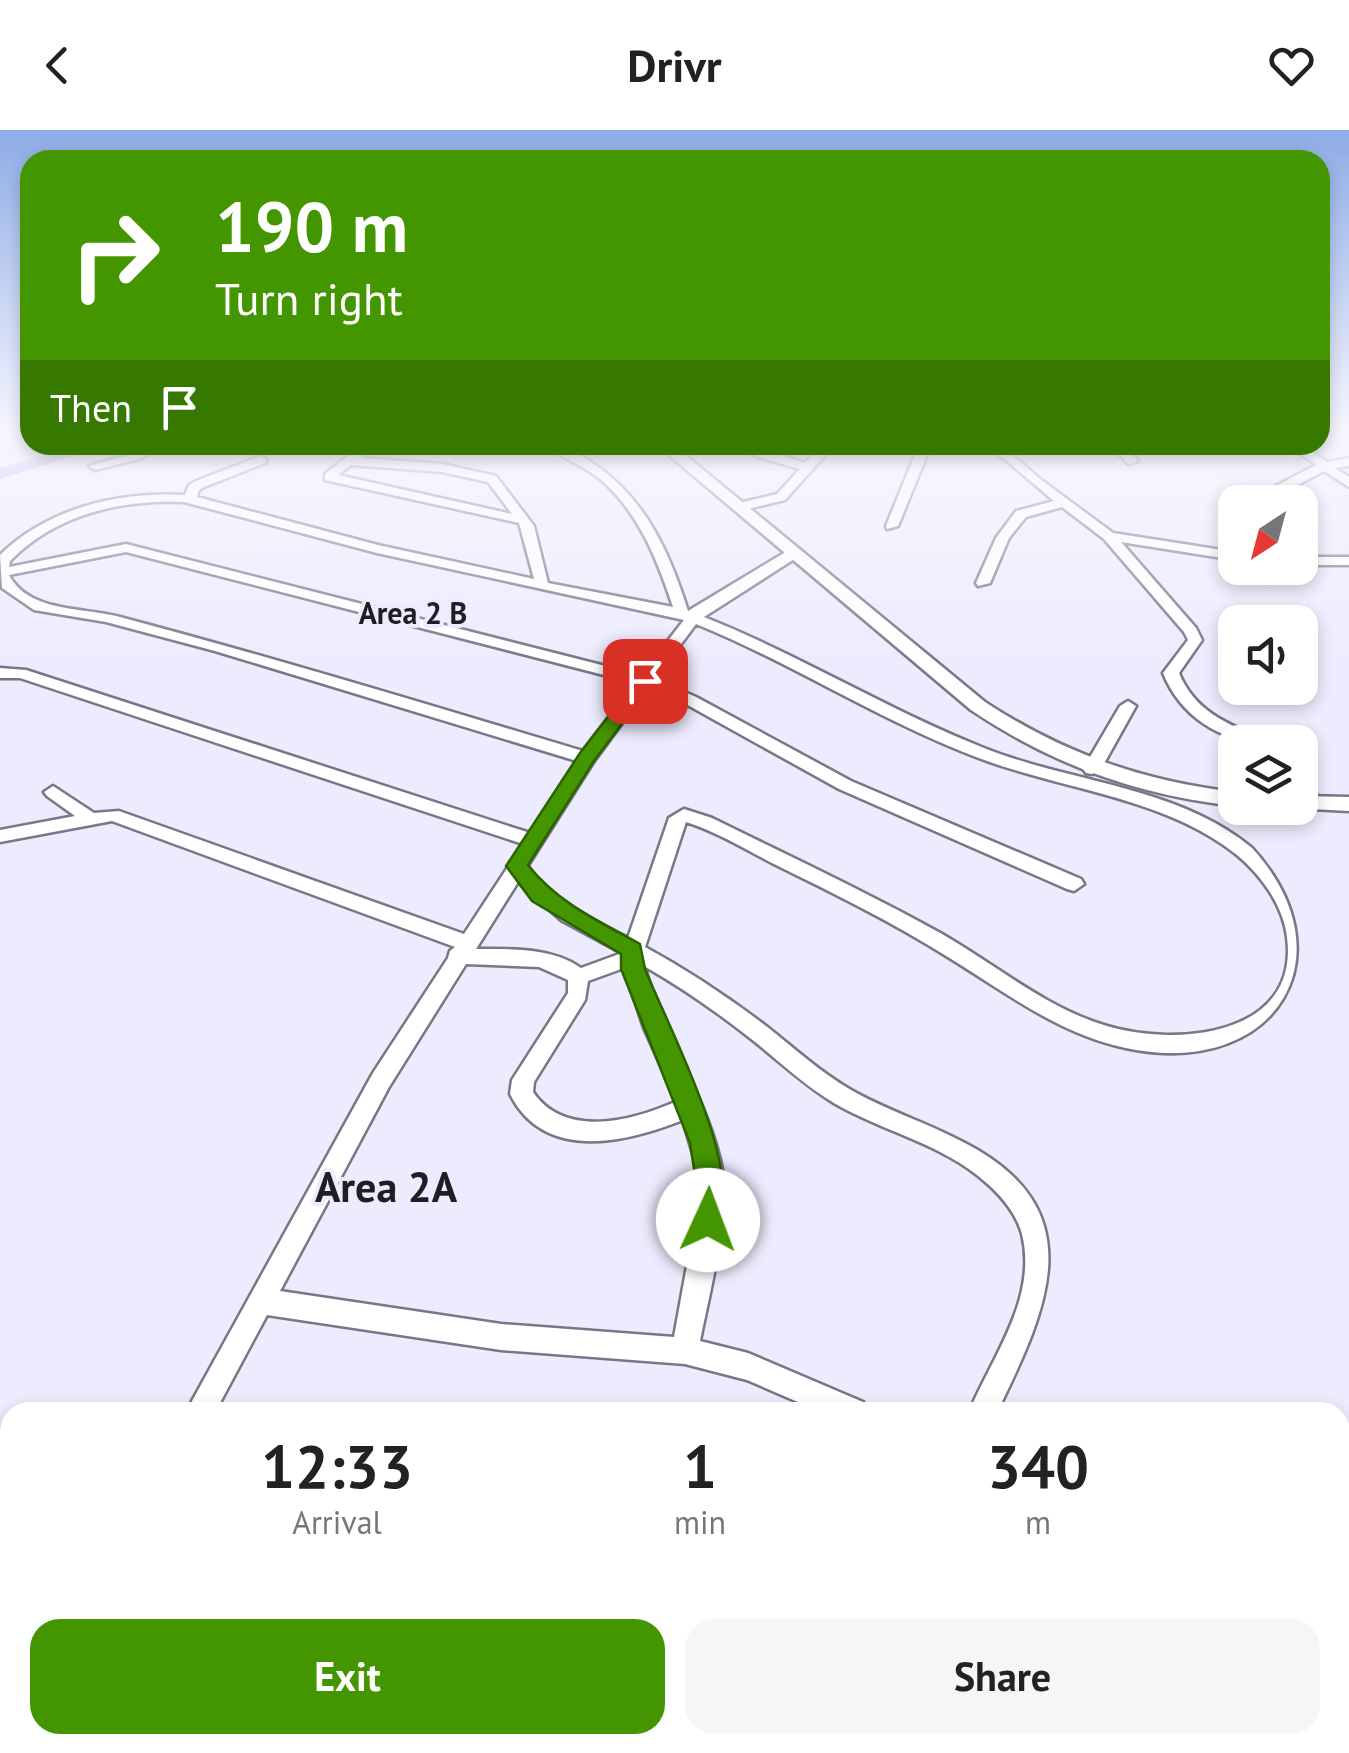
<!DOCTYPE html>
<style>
body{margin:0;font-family:"PT Sans",sans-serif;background:#f6f6f6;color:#222;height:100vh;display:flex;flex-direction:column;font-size:38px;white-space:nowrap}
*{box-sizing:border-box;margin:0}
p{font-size:32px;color:#767676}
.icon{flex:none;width:55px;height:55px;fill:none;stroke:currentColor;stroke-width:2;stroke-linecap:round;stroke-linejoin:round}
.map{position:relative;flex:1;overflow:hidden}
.panel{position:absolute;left:0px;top:1272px;width:1350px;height:352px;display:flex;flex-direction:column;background:#fff;border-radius:30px 30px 0 0;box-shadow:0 5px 15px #0003}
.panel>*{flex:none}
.banner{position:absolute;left:20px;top:20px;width:1310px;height:305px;border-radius:30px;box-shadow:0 5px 15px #0003;background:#449600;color:#fff;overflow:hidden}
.needle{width:65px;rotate:216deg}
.buttons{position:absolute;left:1218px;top:355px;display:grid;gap:20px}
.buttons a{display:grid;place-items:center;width:100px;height:100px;border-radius:20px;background:#fff;box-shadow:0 5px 15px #0003;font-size:50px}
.pin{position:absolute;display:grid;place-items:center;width:85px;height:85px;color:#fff;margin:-42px;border-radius:20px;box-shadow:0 5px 15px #0006}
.me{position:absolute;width:110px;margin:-55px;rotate:2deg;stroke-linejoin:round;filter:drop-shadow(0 0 8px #0008)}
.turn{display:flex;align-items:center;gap:35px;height:210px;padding:0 30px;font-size:45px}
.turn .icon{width:130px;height:130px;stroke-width:2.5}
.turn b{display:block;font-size:70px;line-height:85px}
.then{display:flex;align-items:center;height:95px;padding:0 30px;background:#0003;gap:20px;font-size:38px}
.eta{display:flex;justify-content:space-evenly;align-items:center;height:170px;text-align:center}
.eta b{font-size:60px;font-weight:600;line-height:70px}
.button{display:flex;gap:20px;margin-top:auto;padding:20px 30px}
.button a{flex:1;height:115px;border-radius:30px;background:#449600;color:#fff;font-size:40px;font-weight:600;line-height:115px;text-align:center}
.button a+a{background:#f6f6f6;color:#222}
header{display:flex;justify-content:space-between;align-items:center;height:130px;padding:0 30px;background:#fff;font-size:45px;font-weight:600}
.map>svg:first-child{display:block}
</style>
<header><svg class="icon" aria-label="back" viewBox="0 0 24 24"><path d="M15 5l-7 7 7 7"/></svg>Drivr<svg class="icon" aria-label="heart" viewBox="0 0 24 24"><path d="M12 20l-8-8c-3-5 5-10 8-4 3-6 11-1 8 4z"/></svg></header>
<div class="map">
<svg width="1349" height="1623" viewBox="0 0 1349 1623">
<rect width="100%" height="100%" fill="#edecfe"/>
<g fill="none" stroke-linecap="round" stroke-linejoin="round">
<path fill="#a5a1e4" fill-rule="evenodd" d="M 81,315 L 109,315 L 0,349 L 0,338 Z"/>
<defs>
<path id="minor" d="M 151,315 L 166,315 L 139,329 L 95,340 L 89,336 L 131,324 Z
M 187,315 L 277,315 L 232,322 Z
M 362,315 L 375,315 L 360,328 L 442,334 L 496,346 L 534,396 L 548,453 L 673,477 C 657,429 639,382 599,348 C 582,335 562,328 545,315 C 565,315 578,324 594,334 C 646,369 670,424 688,481 L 789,420 L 799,420 L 799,426 L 704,487 C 800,525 888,580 984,618 C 1071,653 1178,656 1252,718 C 1349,824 1278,944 1136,920 C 1064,908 1008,864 948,827 C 892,792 833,763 774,734 C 745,719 717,702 686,692 L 645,817 C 687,840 728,867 766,896 C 794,918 820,942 851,960 C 886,980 925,992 961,1011 C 1095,1078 1048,1177 997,1282 L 969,1282 C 992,1227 1038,1168 1022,1104 C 1015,1079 996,1060 977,1045 C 935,1012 880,1000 834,973 C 804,955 778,930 750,908 C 717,882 681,857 644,836 C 651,857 658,880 667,901 C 688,947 714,993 723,1044 C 730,1083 708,1170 700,1211 L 748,1223 L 863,1272 L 867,1282 L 821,1282 L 747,1250 L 685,1234 L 501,1220 L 267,1185 L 215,1282 L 186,1282 L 373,943 L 448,828 L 450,821 L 455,817 L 112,691 L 0,712 L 0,700 L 75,686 L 47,666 L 44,662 L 53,656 L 94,683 L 119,681 L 464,804 L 523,714 L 20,548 L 0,548 L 0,538 L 26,540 L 530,703 L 577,631 L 215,521 L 106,492 L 34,480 L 2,458 L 0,425 C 48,378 119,361 185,365 L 189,355 L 196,351 L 261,326 L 267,330 L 265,333 L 204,357 L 199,360 L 197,367 L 378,415 L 534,449 L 519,393 L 325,350 L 325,344 ZM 351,335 L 442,342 L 488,352 L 512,384 L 338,345 ZM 184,372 L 377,423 L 684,490 L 641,545 L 126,414 L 9,437 L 10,431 C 55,385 120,369 184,372 ZM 126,422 L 635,553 L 583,621 C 429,575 275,528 120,487 C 84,477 29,483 9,445 ZM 696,494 C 792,533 879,590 976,627 C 1061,660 1163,666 1237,725 C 1261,745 1283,775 1287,807 C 1300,906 1177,917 1107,896 C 1046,878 996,835 942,804 C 867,762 789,726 712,688 L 684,679 L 669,688 L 628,808 C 591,789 554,770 527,737 L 594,631 L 648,558 L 684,573 L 839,659 L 1067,759 L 1074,761 L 1084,754 L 1081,749 L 851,651 L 696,567 L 655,549 ZM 518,752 L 561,790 L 622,823 L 581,838 C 552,817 510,819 476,819 ZM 466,834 L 539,837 L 568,850 L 568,863 L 512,950 L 510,964 C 544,1032 625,1013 683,990 L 699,1044 L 700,1064 L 674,1207 L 501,1194 L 280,1161 L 389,957 ZM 624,838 L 644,898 L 677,971 C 633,991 565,1009 533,962 L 534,952 L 585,870 L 588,851 Z
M 740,315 C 761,315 784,327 805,333 L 822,315 L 834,315 L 785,370 L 739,381 L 733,377 L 735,374 L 777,364 L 800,339 L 758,327 Z
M 919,315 L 931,315 L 898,396 L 887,399 L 886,396 Z
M 988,315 L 1001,315 L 1040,349 L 1113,403 L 1235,422 L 1235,430 L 1121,412 L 1196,498 L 1202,510 L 1179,543 C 1194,580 1226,594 1262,608 L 1264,612 C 1219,612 1180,585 1163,543 L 1188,510 L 1184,502 L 1104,409 L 1062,377 L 1026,387 L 1009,408 L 990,453 L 978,456 L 976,453 L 996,408 L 1016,381 L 1054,371 Z
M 1111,315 L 1123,315 L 1138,331 L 1128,334 Z
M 1289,315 L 1303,315 L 1327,332 L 1349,328 L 1349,336 L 1335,338 L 1349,347 L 1349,357 L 1324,341 L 1276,366 L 1268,366 L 1268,360 L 1316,335 Z
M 1300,427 L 1349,427 L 1349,435 L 1300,435 Z
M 1128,571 L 1136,576 L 1101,639 L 1092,644 L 1086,643 L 1083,639 L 1120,576 Z
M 1300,637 L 1309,642 L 1319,673 L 1316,677 L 1310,679 L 1301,673 Z
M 1340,1529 L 1349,1532 L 1349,1566 L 1340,1563 Z
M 10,1605 L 10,1615 L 40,1615 L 37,1623 L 2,1623 Z
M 905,1615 L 949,1615 L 952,1623 L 908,1623 Z"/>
<path id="major" d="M 657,315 L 673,315 L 985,572 C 1063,623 1142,651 1235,662 L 1235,676 C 1137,665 1053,635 971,580 Z
M 1300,666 L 1349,667 L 1349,681 L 1292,678 L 1300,678 Z"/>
</defs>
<use href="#minor" stroke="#787787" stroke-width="5"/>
<use href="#major" stroke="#787787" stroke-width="5"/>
<use href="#minor" fill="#fff" fill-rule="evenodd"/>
<use href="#major" fill="#fff" fill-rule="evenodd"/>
</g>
<linearGradient id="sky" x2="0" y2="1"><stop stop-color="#8dace6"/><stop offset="0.57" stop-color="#f7f6ff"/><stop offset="1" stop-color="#f7f6ff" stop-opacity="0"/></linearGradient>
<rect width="1349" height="531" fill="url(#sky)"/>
<path fill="#449600" stroke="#2c6200" stroke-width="2.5" d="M 645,546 L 654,551 L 594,631 L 528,735 C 558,773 598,791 640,814 L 645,839 C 669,899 745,1039 718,1099 L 708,1102 L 698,1099 L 694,1090 L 698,1064 L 690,1013 L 621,839 L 621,824 L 532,771 L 506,736 L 580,623 L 639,547 Z"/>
<g text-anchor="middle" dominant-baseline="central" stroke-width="8" stroke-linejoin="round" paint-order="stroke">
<g font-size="30" font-weight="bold" fill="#1e1e24" stroke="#edecfe">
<text x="413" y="482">Area 2 B</text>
</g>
<g font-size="42" font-weight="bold" fill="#1e1e24" stroke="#edecfe">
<text x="386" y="1056">Area 2A</text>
</g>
</g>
</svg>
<div class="buttons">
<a><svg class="needle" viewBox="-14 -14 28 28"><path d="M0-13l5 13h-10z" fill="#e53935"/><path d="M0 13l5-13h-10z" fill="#767676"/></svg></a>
<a><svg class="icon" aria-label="sound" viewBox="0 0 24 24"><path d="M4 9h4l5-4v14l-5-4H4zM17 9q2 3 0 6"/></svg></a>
<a><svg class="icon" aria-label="layers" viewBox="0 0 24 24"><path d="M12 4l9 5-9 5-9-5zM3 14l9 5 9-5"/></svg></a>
</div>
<div class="pin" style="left:645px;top:551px;background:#d93025"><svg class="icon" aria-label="arrive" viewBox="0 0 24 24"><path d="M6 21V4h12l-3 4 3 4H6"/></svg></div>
<svg class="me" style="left:708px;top:1090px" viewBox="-20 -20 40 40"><circle r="19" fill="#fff"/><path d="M0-13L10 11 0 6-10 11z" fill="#449600"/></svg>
<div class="banner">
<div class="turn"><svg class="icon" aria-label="right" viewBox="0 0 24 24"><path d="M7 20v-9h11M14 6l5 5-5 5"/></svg><div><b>190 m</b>Turn right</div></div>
<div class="then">Then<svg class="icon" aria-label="arrive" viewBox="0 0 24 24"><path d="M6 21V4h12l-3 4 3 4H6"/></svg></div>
</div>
<section class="panel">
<div class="eta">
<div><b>12:33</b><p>Arrival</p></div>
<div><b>1</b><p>min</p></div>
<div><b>340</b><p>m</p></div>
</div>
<div class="button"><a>Exit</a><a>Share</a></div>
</section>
</div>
